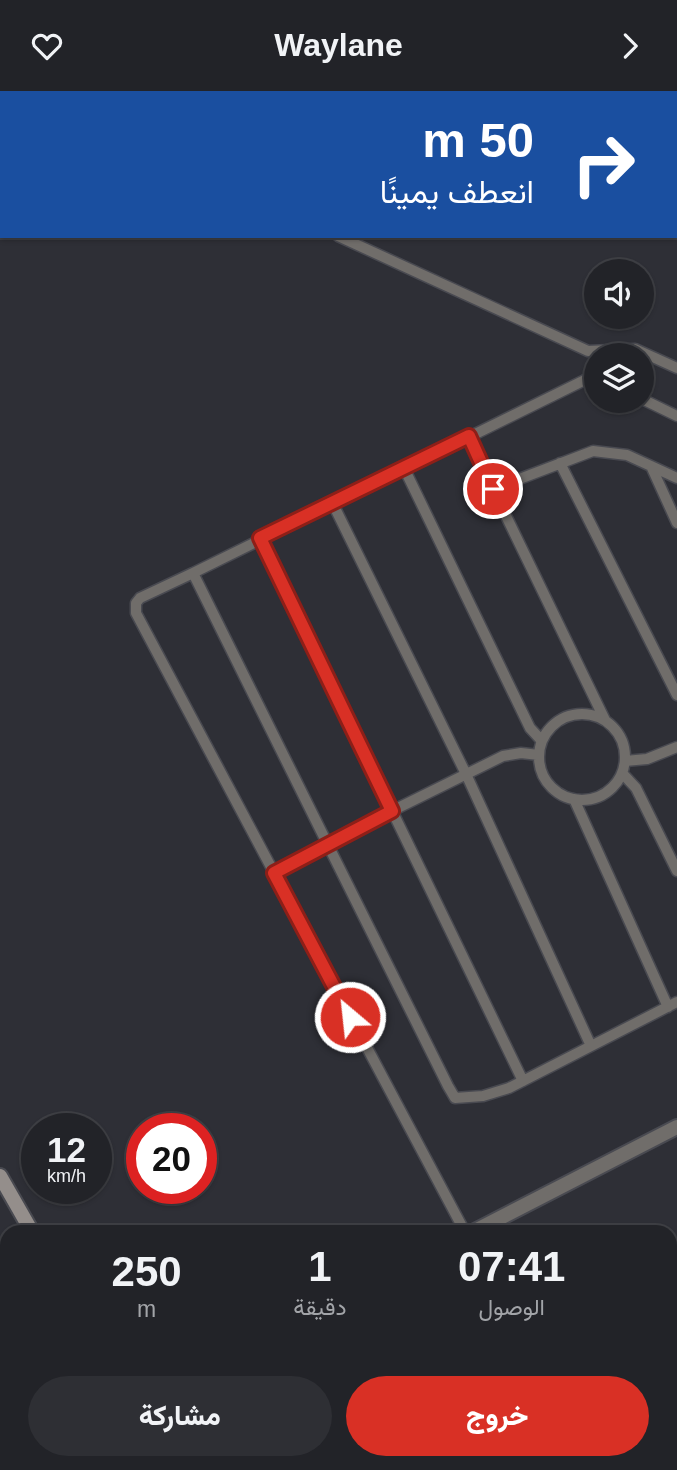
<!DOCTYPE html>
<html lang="ar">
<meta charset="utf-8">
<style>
body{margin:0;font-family:Helvetica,Vazirmatn,sans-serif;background:#2e2f34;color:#f1f3f6;direction:rtl;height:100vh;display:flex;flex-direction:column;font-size:26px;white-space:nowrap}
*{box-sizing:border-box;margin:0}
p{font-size:23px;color:#a2a4a8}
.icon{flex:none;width:38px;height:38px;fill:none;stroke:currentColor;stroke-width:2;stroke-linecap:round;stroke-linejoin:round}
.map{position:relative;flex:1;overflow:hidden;direction:ltr}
.sheet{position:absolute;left:0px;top:1134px;width:677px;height:245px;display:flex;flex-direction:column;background:#222328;border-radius:21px 21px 0 0;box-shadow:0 2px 5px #0004,0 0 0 2px #3f4045;direction:rtl}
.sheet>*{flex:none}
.guide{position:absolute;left:0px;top:0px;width:677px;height:147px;box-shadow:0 2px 5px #0004,0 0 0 2px #3f4045;direction:rtl;background:#1a4fa0;color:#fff;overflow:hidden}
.buttons{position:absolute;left:584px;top:168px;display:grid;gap:14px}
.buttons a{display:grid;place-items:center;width:70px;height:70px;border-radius:50%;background:#222328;box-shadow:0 2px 5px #0004,0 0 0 2px #3f4045;font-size:35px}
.speed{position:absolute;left:21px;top:1022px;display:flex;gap:14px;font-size:35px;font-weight:700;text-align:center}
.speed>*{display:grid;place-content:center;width:91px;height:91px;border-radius:50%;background:#222328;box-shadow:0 2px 5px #0004,0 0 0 2px #3f4045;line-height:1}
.speed small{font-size:18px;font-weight:400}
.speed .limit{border:10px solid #d22;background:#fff;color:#111}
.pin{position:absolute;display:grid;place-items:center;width:60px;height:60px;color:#fff;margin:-30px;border:4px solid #fff;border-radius:50%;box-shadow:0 2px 7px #0007}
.me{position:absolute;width:77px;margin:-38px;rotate:332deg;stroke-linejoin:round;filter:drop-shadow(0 0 5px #0008)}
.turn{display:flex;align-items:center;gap:24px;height:147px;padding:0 28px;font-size:32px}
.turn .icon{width:91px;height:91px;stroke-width:2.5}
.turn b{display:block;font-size:49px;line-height:60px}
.eta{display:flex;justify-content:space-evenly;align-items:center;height:119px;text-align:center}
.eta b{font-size:42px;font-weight:800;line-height:49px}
.action{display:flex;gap:14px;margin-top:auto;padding:14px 28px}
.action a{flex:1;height:80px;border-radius:42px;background:#d93025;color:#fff;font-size:28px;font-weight:800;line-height:80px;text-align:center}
.action a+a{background:#2e2f34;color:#f1f3f6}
header{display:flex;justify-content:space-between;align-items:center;height:91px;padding:0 28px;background:#222328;font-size:32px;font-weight:800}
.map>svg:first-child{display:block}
</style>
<header><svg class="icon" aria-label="forward" viewBox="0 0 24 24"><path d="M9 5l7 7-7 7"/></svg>Waylane<svg class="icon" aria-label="heart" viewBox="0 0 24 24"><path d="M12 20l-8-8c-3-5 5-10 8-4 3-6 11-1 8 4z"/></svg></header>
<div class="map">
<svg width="677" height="1379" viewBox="0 0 677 1379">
<rect width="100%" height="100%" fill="#2e2f36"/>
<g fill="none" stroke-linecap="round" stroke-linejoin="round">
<defs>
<path id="service" d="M 168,0 L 169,2
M 254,2 L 254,0
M 338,145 L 588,260 L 635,258 L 677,277
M 642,308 L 677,325
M 469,345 L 493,398
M 560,372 L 677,604
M 651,375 L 677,432
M 404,377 L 530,637 L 542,650
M 332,411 L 466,683 L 591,955
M 260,447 L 523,990
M 193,482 L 140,507 L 136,512 L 136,522 L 465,1141
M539 666a43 43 0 1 1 86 0a43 43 0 1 1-86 0Z
M 605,629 L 493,398 L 593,360 L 627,364 L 677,387
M 539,664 L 521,662 L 503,665 L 327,752 L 448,995 L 455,1007 L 483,1005 L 509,997 L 677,911
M 625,670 L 647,668 L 677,656
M 622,682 L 636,697 L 677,780
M 574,708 L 668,916
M 274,782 L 327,752 L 193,482 L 597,283"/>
<path id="minor" d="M 473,1141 L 677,1036
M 0,1337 L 7,1349
M 20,1372 L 24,1379
M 234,1372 L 236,1379"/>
<path id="secondary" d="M 0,1085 L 32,1141
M 0,1202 L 7,1215
M 97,1372 L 101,1379
M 163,1372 L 167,1379"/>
</defs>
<use href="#service" stroke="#494a51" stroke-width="13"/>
<use href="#minor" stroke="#494a51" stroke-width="18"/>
<use href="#secondary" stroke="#494a51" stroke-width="18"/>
<use href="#service" stroke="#706d6a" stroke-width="10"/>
<use href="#minor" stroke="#706d6a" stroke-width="14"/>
<use href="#secondary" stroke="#948e8b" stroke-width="14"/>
</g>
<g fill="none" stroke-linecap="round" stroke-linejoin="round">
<defs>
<path id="route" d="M 350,926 L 274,782 L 392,720 L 260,447 L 469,345 L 493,398"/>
</defs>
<use href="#route" stroke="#8d1f18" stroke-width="18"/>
<use href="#route" stroke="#d93025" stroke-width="12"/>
</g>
</svg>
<div class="buttons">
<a><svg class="icon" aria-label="sound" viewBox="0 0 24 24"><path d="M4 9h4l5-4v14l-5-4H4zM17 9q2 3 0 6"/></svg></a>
<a><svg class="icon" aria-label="layers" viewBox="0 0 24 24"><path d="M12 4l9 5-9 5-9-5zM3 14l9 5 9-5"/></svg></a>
</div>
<div class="speed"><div>12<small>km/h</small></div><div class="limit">20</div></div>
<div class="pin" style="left:493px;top:398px;background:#d93025"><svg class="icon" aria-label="arrive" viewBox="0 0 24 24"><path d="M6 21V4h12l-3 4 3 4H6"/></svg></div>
<svg class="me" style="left:350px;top:926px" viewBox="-20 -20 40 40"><circle r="17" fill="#d93025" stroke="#fff" stroke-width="3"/><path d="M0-11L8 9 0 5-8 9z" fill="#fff"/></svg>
<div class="guide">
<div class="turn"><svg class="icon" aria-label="right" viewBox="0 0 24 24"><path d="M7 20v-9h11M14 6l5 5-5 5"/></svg><div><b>50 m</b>انعطف يمينًا</div></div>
</div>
<section class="sheet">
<div class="eta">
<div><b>07:41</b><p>الوصول</p></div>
<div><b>1</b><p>دقيقة</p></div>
<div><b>250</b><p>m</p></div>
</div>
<div class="action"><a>خروج</a><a>مشاركة</a></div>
</section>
</div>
